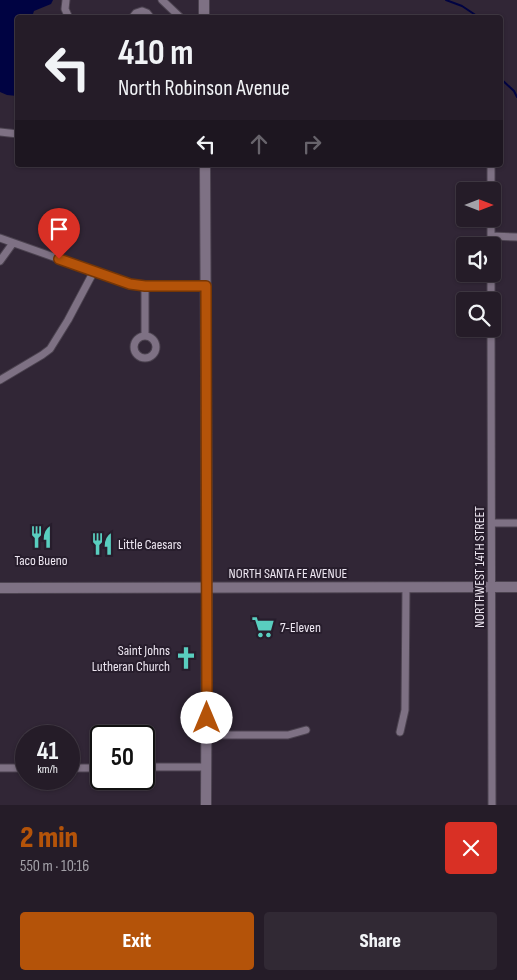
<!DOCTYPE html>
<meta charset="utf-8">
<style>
body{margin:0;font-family:"Sofia Sans Condensed",sans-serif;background:#312934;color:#f1f3f6;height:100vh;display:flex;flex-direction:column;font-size:19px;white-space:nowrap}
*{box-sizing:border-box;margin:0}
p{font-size:16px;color:#a3a1a8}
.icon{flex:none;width:28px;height:28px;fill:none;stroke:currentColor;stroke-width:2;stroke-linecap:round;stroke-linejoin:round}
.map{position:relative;height:805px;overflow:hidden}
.drawer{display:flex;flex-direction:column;background:#251c28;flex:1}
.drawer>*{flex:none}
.guide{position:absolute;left:15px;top:15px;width:488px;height:152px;border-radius:5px;box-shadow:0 1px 4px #0004,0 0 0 1px #423a45;background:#251c28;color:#f1f3f6;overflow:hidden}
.needle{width:32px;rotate:90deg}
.buttons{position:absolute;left:456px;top:182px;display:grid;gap:10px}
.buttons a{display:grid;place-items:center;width:45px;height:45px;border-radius:5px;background:#251c28;box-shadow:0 1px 4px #0004,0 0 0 1px #423a45;font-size:25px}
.speed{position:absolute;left:15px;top:725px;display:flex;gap:10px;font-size:25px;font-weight:700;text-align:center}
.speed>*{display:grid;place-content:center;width:65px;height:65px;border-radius:50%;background:#251c28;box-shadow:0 1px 4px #0004,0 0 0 1px #423a45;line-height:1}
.speed small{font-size:12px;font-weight:400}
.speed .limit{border:2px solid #111;border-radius:8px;background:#fff;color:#111}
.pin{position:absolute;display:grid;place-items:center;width:42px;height:42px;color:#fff;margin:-51px -21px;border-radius:50% 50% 50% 0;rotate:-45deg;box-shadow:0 0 5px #0007}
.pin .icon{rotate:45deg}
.me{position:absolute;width:55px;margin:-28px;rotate:0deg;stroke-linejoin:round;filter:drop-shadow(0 0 4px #0008)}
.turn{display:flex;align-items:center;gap:18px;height:105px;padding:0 20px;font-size:22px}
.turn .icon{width:65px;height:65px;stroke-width:2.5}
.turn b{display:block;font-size:35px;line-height:42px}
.lanes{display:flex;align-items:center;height:48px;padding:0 20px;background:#0003;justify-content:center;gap:25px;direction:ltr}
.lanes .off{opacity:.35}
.round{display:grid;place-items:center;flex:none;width:52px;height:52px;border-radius:5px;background:#312934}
.head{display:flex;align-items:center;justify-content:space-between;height:85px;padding:0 20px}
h1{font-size:30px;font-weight:800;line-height:38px;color:#b45309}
.action{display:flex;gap:10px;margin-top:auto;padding:10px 20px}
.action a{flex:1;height:58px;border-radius:5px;background:#b45309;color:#fff;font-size:20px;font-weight:800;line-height:58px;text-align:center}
.action a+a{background:#312934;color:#f1f3f6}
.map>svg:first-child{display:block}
</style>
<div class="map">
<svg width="517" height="805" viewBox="0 0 517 805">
<rect width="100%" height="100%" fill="#312636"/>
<path fill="#000342" d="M 0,0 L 53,0 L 51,4 L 34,11 L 32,17 L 18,18 L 17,96 L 7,95 L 0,92 Z"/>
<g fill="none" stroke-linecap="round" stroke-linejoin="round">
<path stroke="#000342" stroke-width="2" d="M 446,0 L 462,6 L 480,18
M 500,78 L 514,91 L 517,97"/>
<defs>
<path id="street" d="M 66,0 L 65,9 L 69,18
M 162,0 L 181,18
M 132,18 L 136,13 L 142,11 L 147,13 L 151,18
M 0,132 L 18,134
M 491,165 L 491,191
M 491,236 L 517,237
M 0,238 L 130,284 L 145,286 L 206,287
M 491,246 L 491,219
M 0,261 L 13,243
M 491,274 L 491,301
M 145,286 L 145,336
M 491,329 L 492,805
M134 347a11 11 0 1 1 22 0a11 11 0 1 1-22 0Z
M 0,380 L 42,355 L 50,349 L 68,320 L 94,271
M 492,523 L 517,523
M 400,732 L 405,710 L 406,587
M 207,735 L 288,735 L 306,730
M 144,767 L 206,767
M 0,768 L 26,768
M 69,768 L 101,768"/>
<path id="secondary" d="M 204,0 L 204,18
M 205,165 L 207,587 L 206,805
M 0,588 L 517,587"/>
</defs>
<use href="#street" stroke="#4c4350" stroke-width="9"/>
<use href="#secondary" stroke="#4c4350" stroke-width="12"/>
<use href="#street" stroke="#7e7184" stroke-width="7"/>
<use href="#secondary" stroke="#7e7184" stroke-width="10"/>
</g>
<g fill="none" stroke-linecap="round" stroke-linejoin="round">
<defs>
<path id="route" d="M 59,259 L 130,284 L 145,286 L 206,286 L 207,718"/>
</defs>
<use href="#route" stroke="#753606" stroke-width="12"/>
<use href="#route" stroke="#b45309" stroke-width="9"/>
</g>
<defs>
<symbol id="restaurant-bare" viewBox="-9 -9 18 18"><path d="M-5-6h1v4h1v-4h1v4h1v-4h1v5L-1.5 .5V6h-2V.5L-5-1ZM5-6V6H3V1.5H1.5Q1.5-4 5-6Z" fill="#59cebf" stroke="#271d2c" stroke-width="2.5" paint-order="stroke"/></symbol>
<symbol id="supermarket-bare" viewBox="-9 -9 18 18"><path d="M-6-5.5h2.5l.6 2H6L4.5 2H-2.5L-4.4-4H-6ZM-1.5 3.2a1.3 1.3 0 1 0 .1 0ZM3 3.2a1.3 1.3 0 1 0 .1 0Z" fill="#59cebf" stroke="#271d2c" stroke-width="2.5" paint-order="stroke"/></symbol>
<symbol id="church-bare" viewBox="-9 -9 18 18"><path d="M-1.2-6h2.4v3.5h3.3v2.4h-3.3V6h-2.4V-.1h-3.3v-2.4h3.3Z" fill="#59cebf" stroke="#271d2c" stroke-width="2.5" paint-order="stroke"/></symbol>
</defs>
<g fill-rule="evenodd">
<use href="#restaurant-bare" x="25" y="521" width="32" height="32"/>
<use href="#restaurant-bare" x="86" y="528" width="32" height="32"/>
<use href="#supermarket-bare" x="247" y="611" width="32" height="32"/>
<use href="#church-bare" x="170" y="642" width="32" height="32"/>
</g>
<g text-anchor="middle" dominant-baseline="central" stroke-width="4" stroke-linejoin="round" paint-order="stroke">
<g font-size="14" fill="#ede6f1" stroke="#271d2c" text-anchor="start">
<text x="118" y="544">Little Caesars</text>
<text x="41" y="560" text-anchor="middle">Taco Bueno</text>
<text x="280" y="627">7-Eleven</text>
<text x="170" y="650" text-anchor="end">Saint Johns<tspan x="170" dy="16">Lutheran Church</tspan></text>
</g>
<g font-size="14" fill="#ede6f1" stroke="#271d2c">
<text transform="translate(479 567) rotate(-90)">NORTHWEST 14TH STREET</text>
<text x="288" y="573">NORTH SANTA FE AVENUE</text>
</g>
</g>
</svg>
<div class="buttons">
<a><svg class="needle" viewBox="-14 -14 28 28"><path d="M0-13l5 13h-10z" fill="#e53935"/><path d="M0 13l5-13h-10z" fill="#a3a1a8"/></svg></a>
<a><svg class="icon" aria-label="sound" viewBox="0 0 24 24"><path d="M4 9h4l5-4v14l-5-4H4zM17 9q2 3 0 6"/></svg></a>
<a><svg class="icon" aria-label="search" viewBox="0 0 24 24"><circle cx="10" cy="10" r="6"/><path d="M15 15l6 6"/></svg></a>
</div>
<div class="speed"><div>41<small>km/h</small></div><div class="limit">50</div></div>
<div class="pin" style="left:59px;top:259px;background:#d93025"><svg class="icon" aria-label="arrive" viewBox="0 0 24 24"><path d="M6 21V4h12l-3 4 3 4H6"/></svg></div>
<svg class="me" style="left:207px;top:718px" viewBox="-20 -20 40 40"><circle r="19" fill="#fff"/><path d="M0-13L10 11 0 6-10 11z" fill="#b45309"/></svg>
<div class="guide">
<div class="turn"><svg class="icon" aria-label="left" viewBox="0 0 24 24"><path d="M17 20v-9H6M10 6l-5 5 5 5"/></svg><div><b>410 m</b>North Robinson Avenue</div></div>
<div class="lanes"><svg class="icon" aria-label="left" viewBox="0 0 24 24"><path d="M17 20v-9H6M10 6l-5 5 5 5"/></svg><svg class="icon off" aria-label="ahead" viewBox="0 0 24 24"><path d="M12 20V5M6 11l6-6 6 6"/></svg><svg class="icon off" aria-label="right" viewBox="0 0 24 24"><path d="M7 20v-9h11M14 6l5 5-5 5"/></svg></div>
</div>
</div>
<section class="drawer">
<div class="head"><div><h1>2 min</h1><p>550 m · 10:16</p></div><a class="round" style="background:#d93025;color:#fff"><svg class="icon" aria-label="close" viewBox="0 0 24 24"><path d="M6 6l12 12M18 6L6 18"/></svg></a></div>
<div class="action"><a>Exit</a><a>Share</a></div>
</section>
